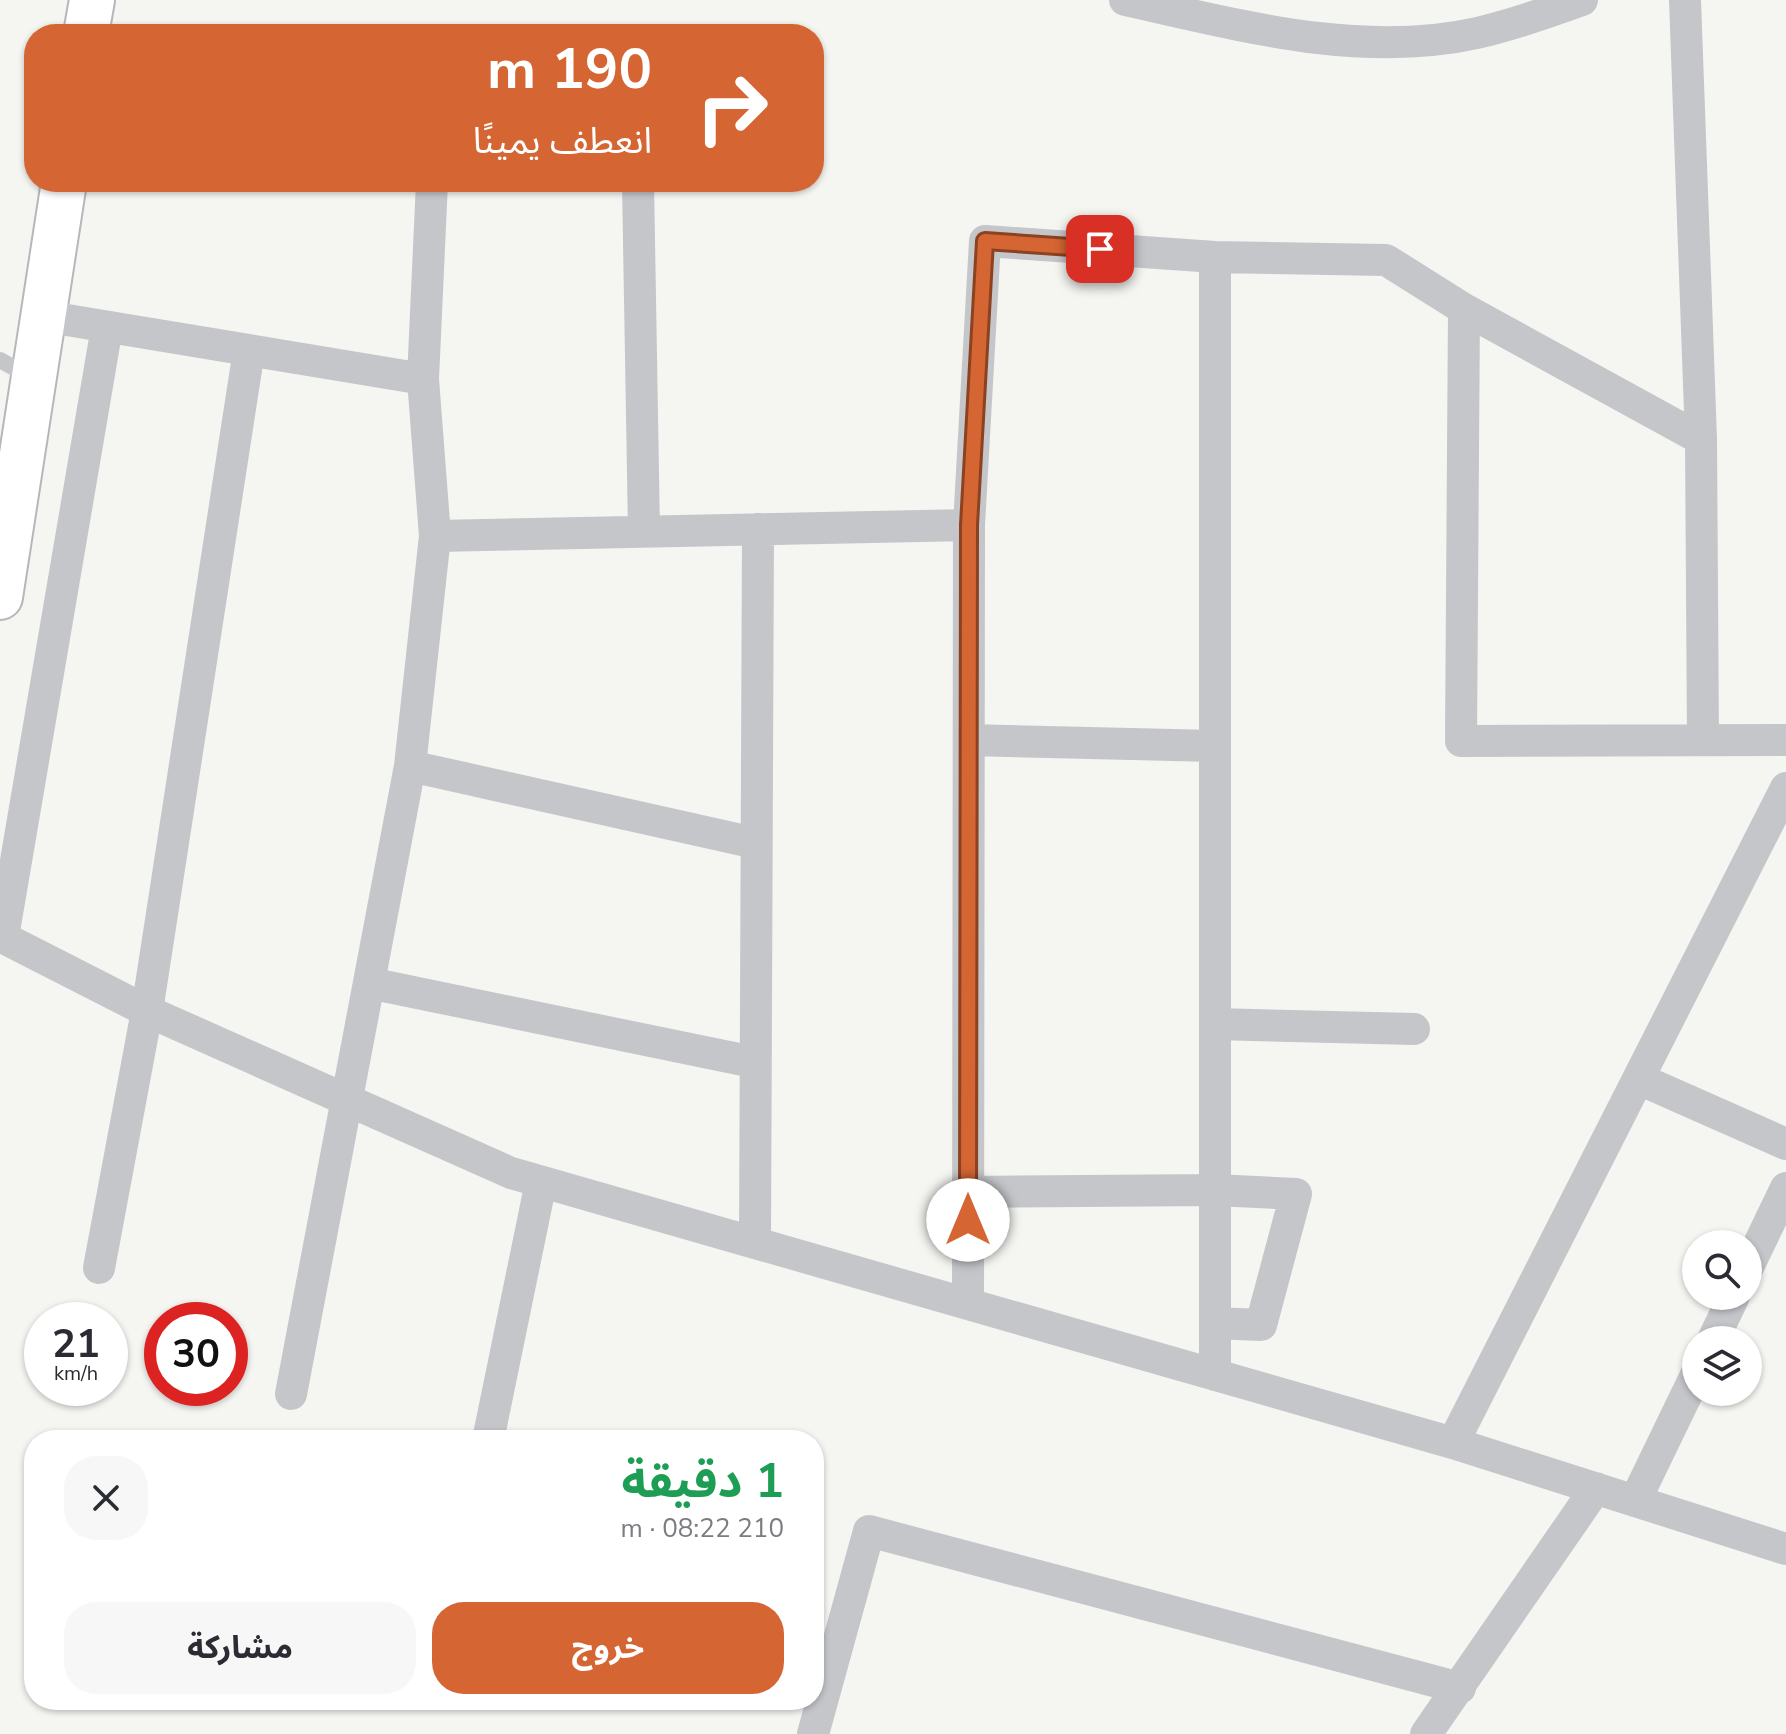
<!DOCTYPE html>
<html lang="ar">
<meta charset="utf-8">
<style>
body{margin:0;font-family:"Nunito Sans","Noto Sans Arabic",sans-serif;background:#f7f7f7;color:#2b2b33;direction:rtl;height:100vh;display:flex;flex-direction:column;font-size:30px;white-space:nowrap}
*{box-sizing:border-box;margin:0}
p{font-size:26px;color:#7c7c81}
.icon{flex:none;width:44px;height:44px;fill:none;stroke:currentColor;stroke-width:2;stroke-linecap:round;stroke-linejoin:round}
.map{position:relative;flex:1;overflow:hidden;direction:ltr}
.sheet{position:absolute;left:24px;top:1430px;width:800px;height:280px;display:flex;flex-direction:column;background:#fff;border-radius:32px;box-shadow:0 2px 6px #0004;direction:rtl}
.sheet>*{flex:none}
.guide{position:absolute;left:24px;top:24px;width:800px;height:168px;border-radius:32px;box-shadow:0 2px 6px #0004;direction:rtl;background:#d56532;color:#fff;overflow:hidden}
.buttons{position:absolute;left:1682px;top:1230px;display:grid;gap:16px}
.buttons a{display:grid;place-items:center;width:80px;height:80px;border-radius:50%;background:#fff;box-shadow:0 2px 6px #0004;font-size:40px}
.speed{position:absolute;left:24px;top:1302px;display:flex;gap:16px;font-size:40px;font-weight:700;text-align:center}
.speed>*{display:grid;place-content:center;width:104px;height:104px;border-radius:50%;background:#fff;box-shadow:0 2px 6px #0004;line-height:1}
.speed small{font-size:20px;font-weight:400}
.speed .limit{border:12px solid #d22;background:#fff;color:#111}
.pin{position:absolute;display:grid;place-items:center;width:68px;height:68px;color:#fff;margin:-34px;border-radius:16px;box-shadow:0 4px 12px #0006}
.me{position:absolute;width:88px;margin:-44px;rotate:0deg;stroke-linejoin:round;filter:drop-shadow(0 0 6px #0008)}
.turn{display:flex;align-items:center;gap:28px;height:168px;padding:0 40px;font-size:36px}
.turn .icon{width:104px;height:104px;stroke-width:2.5}
.turn b{display:block;font-size:56px;line-height:68px}
.round{display:grid;place-items:center;flex:none;width:84px;height:84px;border-radius:32px;background:#f7f7f7}
.head{display:flex;align-items:center;justify-content:space-between;height:136px;padding:0 40px}
h1{font-size:48px;font-weight:700;line-height:60px;color:#1e9e55}
.action{display:flex;gap:16px;margin-top:auto;padding:16px 40px}
.action a{flex:1;height:92px;border-radius:32px;background:#d56532;color:#fff;font-size:32px;font-weight:700;line-height:92px;text-align:center}
.action a+a{background:#f7f7f7;color:#2b2b33}
.map>svg:first-child{display:block}
</style>
<div class="map">
<svg width="1786" height="1734" viewBox="0 0 1786 1734">
<rect width="100%" height="100%" fill="#f5f5f2"/>
<g fill="none" stroke-linecap="round" stroke-linejoin="round">
<defs>
<path id="primary" d="M 86,34 L 92,0
M 0,597 L 64,182"/>
</defs>
<use href="#primary" stroke="#b5b8bb" stroke-width="48"/>
<path stroke="#c4c6ca" stroke-width="16" d="M 0,360 L 30,377"/>
<path stroke="#c4c6ca" stroke-width="32" d="M 1125,0 C 1238,25 1361,59 1477,33 C 1512,25 1549,12 1582,0
M 1685,0 L 1701,439 L 1703,740
M 638,182 L 644,531
M 1215,257 L 1215,1375
M 1464,309 L 1461,741 L 1786,740
M 43,316 L 423,379
M 435,536 L 969,525
M 969,740 L 1215,746
M 410,766 L 755,843
M 0,936 L 147,1011 L 511,1173 L 1453,1443 L 1786,1549
M 3,937 L 107,327
M 369,983 L 753,1062
M 1215,1024 L 1414,1029
M 1639,1079 L 1786,1144
M 968,1192 L 1215,1190 L 1296,1194 L 1261,1325 L 1215,1323
M 755,1243 L 758,529
M 1748,1267 L 1786,1188
M 99,1268 L 147,1011 L 249,350
M 968,1304 L 969,525 L 985,241 L 1215,257 L 1386,260 L 1464,309 L 1701,439
M 1713,1340 L 1734,1296
M 291,1394 L 410,766 L 435,536 L 423,379 L 432,182
M 488,1440 L 541,1182
M 1453,1443 L 1786,788
M 1635,1501 L 1696,1375
M 813,1734 L 869,1531 L 1460,1688
M 1426,1734 L 1596,1488"/>
<use href="#primary" stroke="#fff" stroke-width="44"/>
</g>
<g fill="none" stroke-linecap="round" stroke-linejoin="round">
<defs>
<path id="route" d="M 968,1220 L 969,525 L 985,241 L 1100,249"/>
</defs>
<use href="#route" stroke="#8a4220" stroke-width="20"/>
<use href="#route" stroke="#d56532" stroke-width="14"/>
</g>
</svg>
<div class="buttons">
<a><svg class="icon" aria-label="search" viewBox="0 0 24 24"><circle cx="10" cy="10" r="6"/><path d="M15 15l6 6"/></svg></a>
<a><svg class="icon" aria-label="layers" viewBox="0 0 24 24"><path d="M12 4l9 5-9 5-9-5zM3 14l9 5 9-5"/></svg></a>
</div>
<div class="speed"><div>21<small>km/h</small></div><div class="limit">30</div></div>
<div class="pin" style="left:1100px;top:249px;background:#d93025"><svg class="icon" aria-label="arrive" viewBox="0 0 24 24"><path d="M6 21V4h12l-3 4 3 4H6"/></svg></div>
<svg class="me" style="left:968px;top:1220px" viewBox="-20 -20 40 40"><circle r="19" fill="#fff"/><path d="M0-13L10 11 0 6-10 11z" fill="#d56532"/></svg>
<div class="guide">
<div class="turn"><svg class="icon" aria-label="right" viewBox="0 0 24 24"><path d="M7 20v-9h11M14 6l5 5-5 5"/></svg><div><b>190 m</b>انعطف يمينًا</div></div>
</div>
<section class="sheet">
<div class="head"><div><h1>1 دقيقة</h1><p>210 m · 08:22</p></div><a class="round"><svg class="icon" aria-label="close" viewBox="0 0 24 24"><path d="M6 6l12 12M18 6L6 18"/></svg></a></div>
<div class="action"><a>خروج</a><a>مشاركة</a></div>
</section>
</div>
